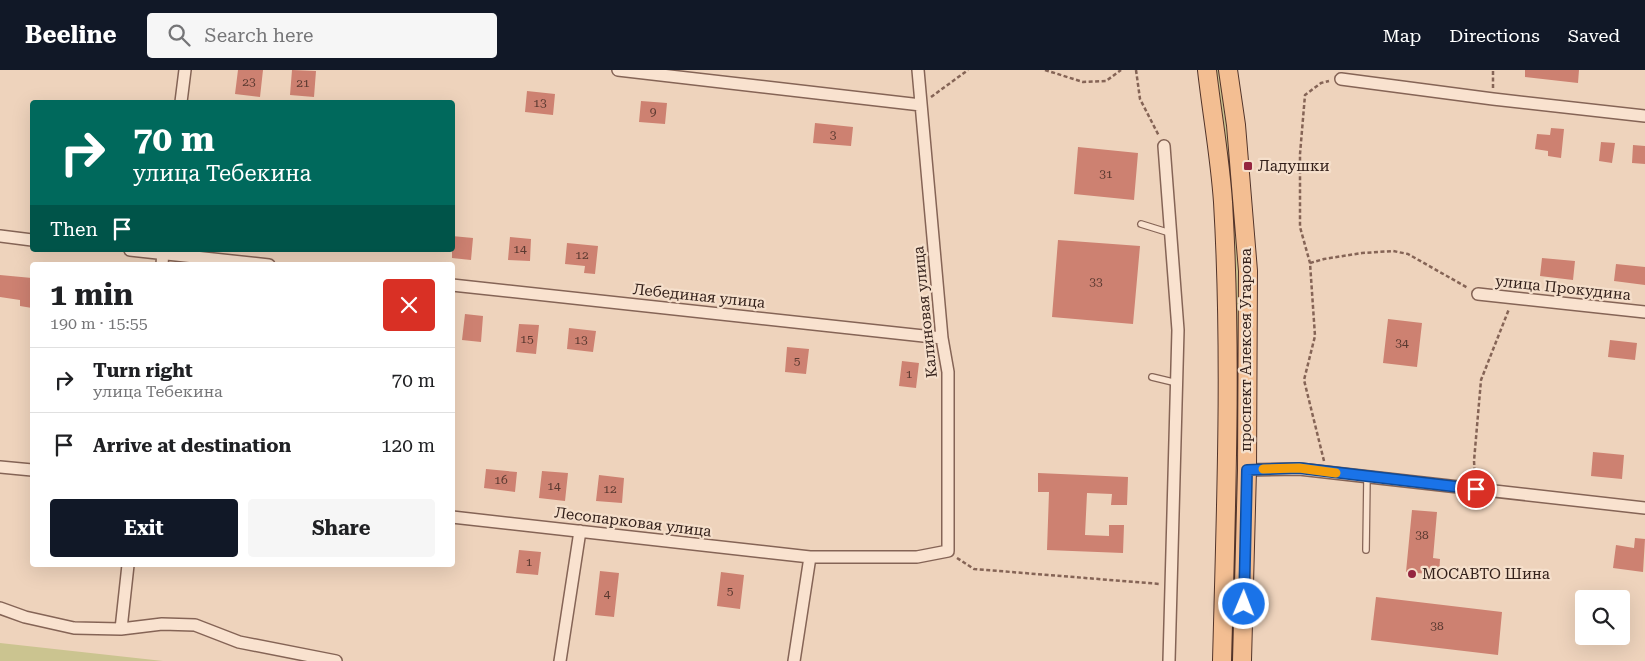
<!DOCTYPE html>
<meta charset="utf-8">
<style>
body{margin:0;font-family:"Roboto Serif",serif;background:#f6f6f6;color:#202124;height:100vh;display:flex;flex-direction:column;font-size:19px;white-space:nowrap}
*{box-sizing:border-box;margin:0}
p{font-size:16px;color:#757577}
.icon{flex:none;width:28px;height:28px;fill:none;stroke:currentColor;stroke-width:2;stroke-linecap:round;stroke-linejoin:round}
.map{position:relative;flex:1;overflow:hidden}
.panel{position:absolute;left:30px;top:192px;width:425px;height:305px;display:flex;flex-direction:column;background:#fff;border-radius:5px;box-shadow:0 5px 20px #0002}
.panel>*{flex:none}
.guide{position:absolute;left:30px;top:30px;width:425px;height:152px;border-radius:5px;box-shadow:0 5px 20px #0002;background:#00695c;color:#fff;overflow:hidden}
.buttons{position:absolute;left:1575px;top:520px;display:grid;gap:10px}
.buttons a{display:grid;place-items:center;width:55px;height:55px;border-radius:5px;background:#fff;box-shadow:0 5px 20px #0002;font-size:25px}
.pin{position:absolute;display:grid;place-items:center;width:42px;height:42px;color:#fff;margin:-21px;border:2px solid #fff;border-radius:50%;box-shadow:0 1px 5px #0007}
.me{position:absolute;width:55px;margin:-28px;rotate:1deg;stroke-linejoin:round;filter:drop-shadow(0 0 4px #0008)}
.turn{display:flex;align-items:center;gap:18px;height:105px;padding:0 20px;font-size:22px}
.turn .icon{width:65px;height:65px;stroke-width:2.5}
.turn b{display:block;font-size:35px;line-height:42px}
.then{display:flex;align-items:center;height:48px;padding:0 20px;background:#0003;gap:10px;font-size:19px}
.round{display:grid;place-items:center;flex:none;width:52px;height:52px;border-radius:5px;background:#f6f6f6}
.summary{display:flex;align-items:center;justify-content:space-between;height:85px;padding:0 20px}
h1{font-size:30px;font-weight:700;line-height:38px}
.cta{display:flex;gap:10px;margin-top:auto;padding:10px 20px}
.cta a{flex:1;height:58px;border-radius:5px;background:#111827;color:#fff;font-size:20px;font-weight:700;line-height:58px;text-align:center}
.cta a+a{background:#f6f6f6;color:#202124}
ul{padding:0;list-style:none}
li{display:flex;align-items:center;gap:15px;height:65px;padding:0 20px;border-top:1px solid #e0e0e0}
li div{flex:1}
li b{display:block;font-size:19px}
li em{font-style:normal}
header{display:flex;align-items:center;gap:30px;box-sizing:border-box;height:70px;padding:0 25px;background:#111827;color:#fff}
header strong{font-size:24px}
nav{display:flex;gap:28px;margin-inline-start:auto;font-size:18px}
.search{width:350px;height:45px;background:#f6f6f6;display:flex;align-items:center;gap:12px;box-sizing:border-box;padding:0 18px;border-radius:5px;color:#757577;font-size:19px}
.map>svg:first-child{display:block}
</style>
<header>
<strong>Beeline</strong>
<div class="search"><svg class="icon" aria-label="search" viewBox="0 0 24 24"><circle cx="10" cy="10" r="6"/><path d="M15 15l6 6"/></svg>Search here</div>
<nav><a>Map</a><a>Directions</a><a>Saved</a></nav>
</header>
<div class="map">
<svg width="1645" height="591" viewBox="0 0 1645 591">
<rect width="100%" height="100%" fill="#eed3bc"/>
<path fill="#cbc490" d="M 1215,0 L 1221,0 C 1227,50 1234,101 1237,151 C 1240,223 1240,294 1240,365 L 1238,369 L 1235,369 Z
M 1235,425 L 1238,430 L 1234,591 L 1229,591 Z
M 0,573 L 163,591 L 0,591 Z"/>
<path fill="#cd8171" d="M 238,0 L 263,0 L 260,27 L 235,24 Z
M 292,0 L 316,1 L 314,27 L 290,25 Z
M 1525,0 L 1579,0 L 1578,13 L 1525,7 Z
M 527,21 L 555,24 L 553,45 L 525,42 Z
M 641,31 L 667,33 L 665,54 L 639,52 Z
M 815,53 L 853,57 L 851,76 L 813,73 Z
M 1551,58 L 1564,59 L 1561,88 L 1548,86 L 1548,81 L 1535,79 L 1537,64 L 1550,65 Z
M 1601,72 L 1615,73 L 1612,93 L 1599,91 Z
M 1633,75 L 1645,76 L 1645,94 L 1632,93 Z
M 1078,77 L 1138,83 L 1134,130 L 1074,124 Z
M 452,166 L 473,168 L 471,190 L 452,188 Z
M 510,167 L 531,169 L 530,191 L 508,190 Z
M 1058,170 L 1140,176 L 1133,254 L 1052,247 Z
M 567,173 L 598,176 L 595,204 L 584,203 L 585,196 L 565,194 Z
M 1542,188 L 1575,191 L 1573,210 L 1540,206 Z
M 1616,194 L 1645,197 L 1645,215 L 1614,211 Z
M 0,205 L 32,208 L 32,238 L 20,236 L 20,230 L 0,227 Z
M 465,244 L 483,246 L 481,272 L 462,270 Z
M 1388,249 L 1422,253 L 1417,297 L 1383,293 Z
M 519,254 L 539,255 L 536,284 L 516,282 Z
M 569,258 L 596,261 L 593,282 L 567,279 Z
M 1610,270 L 1637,273 L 1635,290 L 1608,287 Z
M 787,277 L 809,279 L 806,304 L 785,302 Z
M 902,291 L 919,293 L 916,318 L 899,316 Z
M 1593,382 L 1624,385 L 1622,409 L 1591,406 Z
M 486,399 L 517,402 L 515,422 L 484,418 Z
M 542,401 L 568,403 L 565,431 L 539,428 Z
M 1038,403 L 1128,407 L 1127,435 L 1111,435 L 1112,424 L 1087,423 L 1085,465 L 1109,466 L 1109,455 L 1124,455 L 1123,483 L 1047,480 L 1049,422 L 1038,422 Z
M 599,405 L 624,408 L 622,433 L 596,431 Z
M 1412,440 L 1437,442 L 1433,488 L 1440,489 L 1439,505 L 1406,502 Z
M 1635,468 L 1645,469 L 1643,502 L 1613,498 L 1616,475 L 1634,478 Z
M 519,480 L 541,482 L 538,505 L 516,503 Z
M 600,501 L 619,503 L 614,547 L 595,545 Z
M 721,502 L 744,505 L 740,539 L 717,536 Z
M 1376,527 L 1502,542 L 1498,585 L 1371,570 Z"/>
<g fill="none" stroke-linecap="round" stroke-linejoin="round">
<defs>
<path id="lane" d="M 1141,154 L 1170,163
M 1152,307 L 1177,313
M 1366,480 L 1367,407"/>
<path id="street" d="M 618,0 L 921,35
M 1341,9 L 1493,29 L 1645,46
M 181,32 L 185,0
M 1164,76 L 1178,260 L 1169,591
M 0,166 L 32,170
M 130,180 L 269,195
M 162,195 L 163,180
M 452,215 L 942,268
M 1478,224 L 1645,242
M 0,397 L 32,400
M 1247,400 L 1299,399 L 1645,438
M 452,447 L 810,487 L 917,487 L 948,481 L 948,302 L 942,268 L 918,0
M 0,538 L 25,547 L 74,558 L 121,559 L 162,554 L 195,555 L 239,572 L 336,591
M 121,559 L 128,495
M 560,591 L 580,461
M 794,591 L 810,487"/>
<path id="primary" d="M 1207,0 C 1212,44 1220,88 1223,132 C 1232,285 1226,438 1222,591
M 1228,0 L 1236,55 L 1248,201 L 1247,400 L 1242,591"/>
</defs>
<use href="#lane" stroke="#856456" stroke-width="8"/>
<use href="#street" stroke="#856456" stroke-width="14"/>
<use href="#primary" stroke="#52342a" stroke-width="20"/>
<path stroke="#856456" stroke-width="2.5" stroke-dasharray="4 2.5" stroke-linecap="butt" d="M 1045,0 L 1083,12 L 1106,11 L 1121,0
M 1136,0 L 1140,29 L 1159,66
M 1493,18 L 1493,0
M 931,27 L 968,0
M 1310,193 L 1324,189 L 1362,183 L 1393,181 L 1408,184 L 1468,218
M 1324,391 L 1304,310 L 1315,266 L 1310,193 L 1300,157 L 1300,84 L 1305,25 L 1321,13 L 1329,11
M 1475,408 L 1474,391 L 1481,310 L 1509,239
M 957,488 L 974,499 L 1160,514"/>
<use href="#lane" stroke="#f9e2cf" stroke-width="5.5"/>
<use href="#street" stroke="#f9e2cf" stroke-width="11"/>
<use href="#primary" stroke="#f3be92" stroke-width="18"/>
</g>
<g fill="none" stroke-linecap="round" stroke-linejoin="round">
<defs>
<path id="route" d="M 1244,534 L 1247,400 L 1299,398 L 1476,419"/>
</defs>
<use href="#route" stroke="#114b97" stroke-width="12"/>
<use href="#route" stroke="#1a73e8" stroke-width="9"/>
<path stroke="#f59e0b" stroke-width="9" d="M 1263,399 L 1299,398 L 1336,403"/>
</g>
<g fill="#952540" stroke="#f5dfcb" stroke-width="2">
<rect x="1243" y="91" width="10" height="10" rx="2.5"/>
<circle cx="1412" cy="504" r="5"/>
</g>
<g text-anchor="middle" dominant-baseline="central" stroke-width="4.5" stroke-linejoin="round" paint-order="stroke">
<g font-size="12" fill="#5a3930">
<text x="249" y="12">23</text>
<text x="303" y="13">21</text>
<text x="540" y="33">13</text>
<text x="653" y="42">9</text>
<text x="833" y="65">3</text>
<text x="1106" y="104">31</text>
<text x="520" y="179">14</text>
<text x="582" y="185">12</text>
<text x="1096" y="212">33</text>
<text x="527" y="269">15</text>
<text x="581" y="270">13</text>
<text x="1402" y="273">34</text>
<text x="797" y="291">5</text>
<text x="909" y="304">1</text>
<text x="501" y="410">16</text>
<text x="554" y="416">14</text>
<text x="610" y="419">12</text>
<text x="1422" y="465">38</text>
<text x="529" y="492">1</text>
<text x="730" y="521">5</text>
<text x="607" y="524">4</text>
<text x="1437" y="556">38</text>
</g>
<g font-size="15" fill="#34211b" stroke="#f5dfcb" text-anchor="start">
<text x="1258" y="96">Ладушки</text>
<text x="1422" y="504">МОСАВТО Шина</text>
</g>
<g font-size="15" fill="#34211b" stroke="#f5dfcb">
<text transform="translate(1563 218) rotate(6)">улица Прокудина</text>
<text transform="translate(699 226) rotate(6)">Лебединая улица</text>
<text transform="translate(925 242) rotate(-96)">Калиновая улица</text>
<text transform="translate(1246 280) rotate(-90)">проспект Алексея Угарова</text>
<text transform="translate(633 452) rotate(7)">Лесопарковая улица</text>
</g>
</g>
</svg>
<div class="buttons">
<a><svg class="icon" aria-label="search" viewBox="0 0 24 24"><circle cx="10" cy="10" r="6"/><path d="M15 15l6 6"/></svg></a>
</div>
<div class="pin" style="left:1476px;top:419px;background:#d93025"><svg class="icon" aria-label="arrive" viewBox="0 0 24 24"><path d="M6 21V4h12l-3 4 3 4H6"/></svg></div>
<svg class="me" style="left:1244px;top:534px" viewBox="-20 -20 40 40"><circle r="17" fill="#1a73e8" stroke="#fff" stroke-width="3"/><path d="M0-11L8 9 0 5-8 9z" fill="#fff"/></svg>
<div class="guide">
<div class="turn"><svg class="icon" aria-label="right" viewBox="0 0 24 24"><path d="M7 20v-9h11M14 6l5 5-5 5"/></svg><div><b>70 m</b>улица Тебекина</div></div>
<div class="then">Then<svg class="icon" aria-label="arrive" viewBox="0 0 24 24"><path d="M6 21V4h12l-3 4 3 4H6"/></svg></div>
</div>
<section class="panel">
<div class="summary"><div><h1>1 min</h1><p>190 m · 15:55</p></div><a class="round" style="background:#d93025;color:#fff"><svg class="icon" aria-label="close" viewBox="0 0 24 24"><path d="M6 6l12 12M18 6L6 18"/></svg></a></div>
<ul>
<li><svg class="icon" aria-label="right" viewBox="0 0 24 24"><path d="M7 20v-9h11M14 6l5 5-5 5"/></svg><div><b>Turn right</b><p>улица Тебекина</p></div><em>70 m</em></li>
<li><svg class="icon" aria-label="arrive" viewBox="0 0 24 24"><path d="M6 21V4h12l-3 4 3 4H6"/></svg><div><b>Arrive at destination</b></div><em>120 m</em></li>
</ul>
<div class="cta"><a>Exit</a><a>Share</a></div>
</section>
</div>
